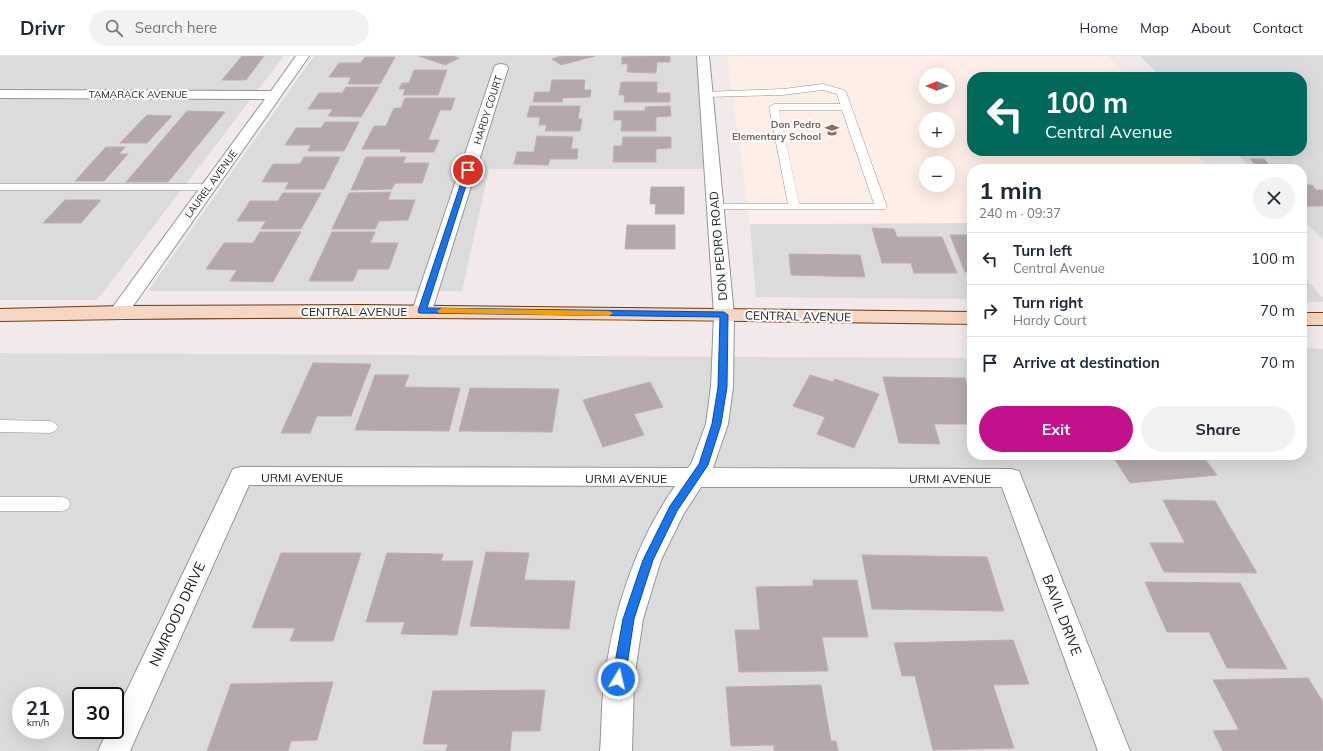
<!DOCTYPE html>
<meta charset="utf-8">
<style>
body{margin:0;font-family:Mulish,sans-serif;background:#f2f2f3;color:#1f2937;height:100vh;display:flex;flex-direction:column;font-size:15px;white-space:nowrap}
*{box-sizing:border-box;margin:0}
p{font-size:13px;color:#747a83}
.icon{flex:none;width:22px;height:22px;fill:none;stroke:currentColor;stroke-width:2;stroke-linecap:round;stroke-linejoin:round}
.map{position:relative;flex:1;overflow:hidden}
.side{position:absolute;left:967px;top:108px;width:340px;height:296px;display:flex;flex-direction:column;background:#fff;border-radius:16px;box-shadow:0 4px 16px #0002}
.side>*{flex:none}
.banner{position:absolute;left:967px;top:16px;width:340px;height:84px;border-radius:16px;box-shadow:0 4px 16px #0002;background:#00695c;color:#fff;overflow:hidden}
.needle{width:26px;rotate:270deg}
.controls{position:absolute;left:919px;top:12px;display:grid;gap:8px}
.controls a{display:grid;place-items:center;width:36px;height:36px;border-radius:50%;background:#fff;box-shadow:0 4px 16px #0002;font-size:20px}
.speed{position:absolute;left:12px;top:631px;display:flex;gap:8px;font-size:20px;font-weight:700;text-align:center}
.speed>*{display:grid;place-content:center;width:52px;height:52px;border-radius:50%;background:#fff;box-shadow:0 4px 16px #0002;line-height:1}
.speed small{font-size:10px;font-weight:400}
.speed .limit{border:2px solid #111;border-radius:6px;background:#fff;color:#111}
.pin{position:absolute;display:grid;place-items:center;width:34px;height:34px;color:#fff;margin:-17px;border:2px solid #fff;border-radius:50%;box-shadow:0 1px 4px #0007}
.me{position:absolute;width:44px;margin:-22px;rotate:9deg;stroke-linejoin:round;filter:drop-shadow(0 0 3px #0008)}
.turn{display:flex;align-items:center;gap:14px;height:84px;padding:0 12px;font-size:18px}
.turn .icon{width:52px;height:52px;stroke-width:2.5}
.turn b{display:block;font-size:28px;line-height:34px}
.round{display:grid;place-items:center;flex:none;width:42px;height:42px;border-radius:21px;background:#f2f2f3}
.headline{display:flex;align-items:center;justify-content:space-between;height:68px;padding:0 12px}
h1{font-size:24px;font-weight:700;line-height:30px}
.cta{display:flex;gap:8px;margin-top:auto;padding:8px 12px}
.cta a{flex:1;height:46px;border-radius:24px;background:#c3118b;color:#fff;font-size:16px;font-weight:700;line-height:46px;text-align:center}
.cta a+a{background:#f2f2f3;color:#1f2937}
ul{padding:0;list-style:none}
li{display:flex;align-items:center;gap:12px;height:52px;padding:0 12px;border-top:1px solid #e0e1e3}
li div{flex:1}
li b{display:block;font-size:15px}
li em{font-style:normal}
header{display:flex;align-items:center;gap:24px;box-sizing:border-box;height:56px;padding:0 20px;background:#fff;border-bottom:1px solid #e0e1e3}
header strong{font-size:19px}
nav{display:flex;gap:22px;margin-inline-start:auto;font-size:14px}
.search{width:280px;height:36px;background:#f2f2f3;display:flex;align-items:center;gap:10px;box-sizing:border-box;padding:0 14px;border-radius:22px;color:#747a83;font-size:15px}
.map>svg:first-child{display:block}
</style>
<header>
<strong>Drivr</strong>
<div class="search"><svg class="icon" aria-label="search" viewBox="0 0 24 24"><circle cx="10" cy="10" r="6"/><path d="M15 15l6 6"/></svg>Search here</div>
<nav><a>Home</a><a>Map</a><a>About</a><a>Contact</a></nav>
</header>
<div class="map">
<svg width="1323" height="695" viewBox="0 0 1323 695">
<rect width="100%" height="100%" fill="#f1e9ea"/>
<path fill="#dcdbdb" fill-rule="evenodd" d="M 0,0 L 284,0 L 97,244 L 0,244 Z
M 314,0 L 697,0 L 704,113 L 489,113 L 462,235 L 148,235 Z
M 1140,0 L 1323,0 L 1323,184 L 1302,163 L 1302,113 L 1252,113 L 1234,95 L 1302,95 L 1302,21 L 1161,21 Z
M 972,167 L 972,243 L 756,241 L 750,168 Z
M 1302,218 L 1323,242 L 1323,246 L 1302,246 Z
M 1302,292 L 1323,293 L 1323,695 L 0,695 L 0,297 L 972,302 L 972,399 L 1302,399 ZM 21,640 L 55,640 L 55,674 L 21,674 ZM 81,640 L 115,640 L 115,674 L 81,674 Z"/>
<path fill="#fdeee7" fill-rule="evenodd" d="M 727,0 L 1108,0 L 1127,21 L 972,21 L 972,95 L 1193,95 L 1209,113 L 972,113 L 972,167 L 750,168 ZM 926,19 L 948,19 L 948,41 L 926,41 ZM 926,63 L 948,63 L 948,85 L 926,85 ZM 926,107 L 948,107 L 948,129 L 926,129 Z"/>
<path fill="#b4a8ab" stroke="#c2adb2" d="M 242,0 L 264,0 L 246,24 L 222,24 Z
M 419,0 L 453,0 L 459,2 L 445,9 Z
M 561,0 L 595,0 L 561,9 L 552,3 Z
M 645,0 L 670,0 L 670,6 L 657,6 L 656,17 L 627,16 L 628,8 L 622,8 L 622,1 Z
M 365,1 L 395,1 L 380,28 L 348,28 L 351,21 L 329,21 L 339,7 L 361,7 Z
M 414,14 L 447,14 L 438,39 L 403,39 L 405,33 L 399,33 L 402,27 L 409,27 Z
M 552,24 L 585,24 L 584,34 L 591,34 L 590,41 L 563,42 L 562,46 L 533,46 L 535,36 L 550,36 Z
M 621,26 L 657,26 L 657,37 L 670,37 L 670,46 L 624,46 L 625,39 L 619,39 Z
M 346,31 L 379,31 L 361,61 L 328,60 L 333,53 L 308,53 L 319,37 L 342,37 Z
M 405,42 L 455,42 L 451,54 L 440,54 L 428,84 L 439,84 L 434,96 L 400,96 L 401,93 L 362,93 L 374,70 L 386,70 L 394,52 L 401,52 Z
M 530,50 L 580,50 L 578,63 L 582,63 L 580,75 L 545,75 L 547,69 L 539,69 L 540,61 L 527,61 Z
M 670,50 L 671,60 L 656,61 L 656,75 L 621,75 L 622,64 L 614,64 L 614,55 L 645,55 L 645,51 Z
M 187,55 L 225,56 L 168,126 L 126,126 Z
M 147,59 L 172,60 L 147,87 L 120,87 Z
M 325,66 L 359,66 L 344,95 L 308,95 L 311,89 L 285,89 L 296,72 L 321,72 Z
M 537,80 L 573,81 L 571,93 L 578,93 L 577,103 L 550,103 L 548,109 L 514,108 L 517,96 L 534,96 Z
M 623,81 L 671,81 L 671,92 L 656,93 L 656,106 L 613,106 L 614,90 L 622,90 Z
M 106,91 L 125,91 L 119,98 L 128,98 L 104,125 L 75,125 Z
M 1244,95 L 1271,95 L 1272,97 L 1246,97 Z
M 304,101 L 340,101 L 324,133 L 285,133 L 289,126 L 262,126 L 273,108 L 300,108 Z
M 366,101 L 406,101 L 403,107 L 429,107 L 422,127 L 395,127 L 392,133 L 351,134 Z
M 1250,103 L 1264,103 L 1273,113 L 1259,113 Z
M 1302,129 L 1312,129 L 1316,134 L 1323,134 L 1323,150 L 1302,150 Z
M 651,131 L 684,131 L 684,158 L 655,158 L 656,148 L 650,148 Z
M 391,136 L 388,144 L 415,144 L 408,164 L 379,165 L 375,173 L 332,173 L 349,137 Z
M 283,137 L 321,137 L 301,173 L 261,173 L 266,165 L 237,165 L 250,145 L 278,145 Z
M 65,144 L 101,144 L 81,167 L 43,167 Z
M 627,169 L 675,169 L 675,193 L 625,193 Z
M 872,172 L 894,173 L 897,181 L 942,181 L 957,217 L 914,217 L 911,207 L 882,207 Z
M 260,176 L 301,176 L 273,226 L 230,225 L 237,214 L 206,213 L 224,187 L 253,187 Z
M 332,176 L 375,176 L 370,187 L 398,187 L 389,213 L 358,213 L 353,225 L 309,225 Z
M 950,179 L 972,179 L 972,216 L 965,216 Z
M 789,198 L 860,199 L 865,221 L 791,219 Z
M 313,307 L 371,308 L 351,360 L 317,360 L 310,377 L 281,377 Z
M 375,319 L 409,319 L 404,331 L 460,332 L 449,375 L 355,374 Z
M 810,319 L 833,326 L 835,323 L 879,338 L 854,392 L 817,378 L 825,361 L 793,350 Z
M 883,321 L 965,322 L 972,344 L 972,368 L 934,368 L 940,388 L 899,387 Z
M 650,326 L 663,351 L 634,358 L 644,379 L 603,391 L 583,344 Z
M 470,332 L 559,333 L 552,376 L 459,375 Z
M 1112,399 L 1202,399 L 1217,419 L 1130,427 Z
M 1163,444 L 1215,445 L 1257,517 L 1164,516 L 1150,487 L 1185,487 Z
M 486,496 L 529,497 L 524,524 L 575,525 L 569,573 L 470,570 Z
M 281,497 L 361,497 L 333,585 L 290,585 L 295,572 L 252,572 Z
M 387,497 L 443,498 L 441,505 L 473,505 L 457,579 L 401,578 L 405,566 L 366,566 Z
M 862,499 L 987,501 L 1004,555 L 872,553 Z
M 813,524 L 857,524 L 868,581 L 822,581 L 828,615 L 739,616 L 735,574 L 760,574 L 756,531 L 813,530 Z
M 1145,526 L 1240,527 L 1287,613 L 1227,612 L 1209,576 L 1167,576 Z
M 1013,584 L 1029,628 L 993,629 L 1014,692 L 933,694 L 915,620 L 902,620 L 894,587 Z
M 1308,622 L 1323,646 L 1323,695 L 1223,695 L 1213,675 L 1239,674 L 1213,624 Z
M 333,626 L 317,684 L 291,685 L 288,695 L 207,695 L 231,628 Z
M 821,629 L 831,685 L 836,685 L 838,695 L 774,695 L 774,689 L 731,690 L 726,631 Z
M 545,634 L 540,675 L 512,675 L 510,695 L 446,695 L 448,688 L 423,688 L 433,635 Z"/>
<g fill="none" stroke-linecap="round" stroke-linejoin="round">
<defs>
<path id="lane" d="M 823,28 L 844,34 L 846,36 L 887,151 L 885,153 L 711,153 L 709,151 L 711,149 L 715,148 L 788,148 L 769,51 L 774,48 L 840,48 L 837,38 L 823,34 L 783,39 L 706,41 L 703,40 L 701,38 L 703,36 L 783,33 ZM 779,54 L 842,54 L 874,148 L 799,148 Z
M 0,128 L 209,128 L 215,131 L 209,134 L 0,134 Z
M 0,364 L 50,365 L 55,367 L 58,371 L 55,375 L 50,377 L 0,376 Z
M 0,441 L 62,441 L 68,443 L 70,448 L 68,453 L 62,455 L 0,455 Z"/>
<path id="street" d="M 296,0 L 309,0 L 126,260 L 119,262 L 112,260 L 109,256 L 112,252 L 265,43 L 0,42 L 0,34 L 271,35 Z
M 697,0 L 709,0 L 734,259 L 733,331 L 728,368 L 713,412 L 1011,413 L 1019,415 L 1130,695 L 1098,695 L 1002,431 L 701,431 L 683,459 L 661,504 L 643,563 L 634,623 L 632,695 L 600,695 C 602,671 601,646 605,622 C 613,555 636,486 675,430 L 249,429 L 130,695 L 98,695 L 108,674 L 115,674 L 115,659 L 233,413 L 241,411 L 688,412 L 692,406 L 706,368 L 711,331 L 714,259 Z
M 501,8 L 506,9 L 508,12 L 432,255 L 429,259 L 422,261 L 415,259 L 412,255 L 494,12 L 496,9 Z"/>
<path id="secondary" d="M 364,249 L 972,256 L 972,268 C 648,264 324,258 0,265 L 0,253 L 122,250 Z
M 1302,257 L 1323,257 L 1323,269 L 1302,269 Z"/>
</defs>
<use href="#lane" stroke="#969696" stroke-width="1"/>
<use href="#street" stroke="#969696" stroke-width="2"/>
<use href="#secondary" stroke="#73390f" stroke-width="2"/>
<use href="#lane" fill="#fff" fill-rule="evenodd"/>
<use href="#street" fill="#fff" fill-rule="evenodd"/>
<use href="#secondary" fill="#f5d6c3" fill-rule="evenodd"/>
</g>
<path fill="#1a73e8" stroke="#114b97" d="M 466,112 L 471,114 L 427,252 L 724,256 L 728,259 L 727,331 L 721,368 L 708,409 L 677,455 L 653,504 L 634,563 L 625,623 L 623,627 L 618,629 L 614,627 L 612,623 L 623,563 L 643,504 L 670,450 L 699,408 L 712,368 L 718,331 L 720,261 L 419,257 L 418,255 Z"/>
<path fill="#f59e0b" d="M 442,252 L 609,255 L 613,257 L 609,260 L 439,257 L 437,255 Z"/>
<defs>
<symbol id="school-bare" viewBox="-9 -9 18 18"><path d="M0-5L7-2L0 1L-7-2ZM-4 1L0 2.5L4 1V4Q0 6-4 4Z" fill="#8d6e63" stroke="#fff" stroke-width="2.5" paint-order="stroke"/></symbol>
</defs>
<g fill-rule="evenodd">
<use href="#school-bare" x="822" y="64" width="20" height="20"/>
</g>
<g text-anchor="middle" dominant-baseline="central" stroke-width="4" stroke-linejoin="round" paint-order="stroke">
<g font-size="10" fill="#222" stroke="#fff">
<text x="138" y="38">TAMARACK AVENUE</text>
<text transform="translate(488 54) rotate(-72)">HARDY COURT</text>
<text transform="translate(211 128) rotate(-54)">LAUREL AVENUE</text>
</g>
<g font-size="10" font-weight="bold" fill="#785e54" stroke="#fff" text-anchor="end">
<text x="821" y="68">Don Pedro<tspan x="821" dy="12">Elementary School</tspan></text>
</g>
<g font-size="12" fill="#222" stroke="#fff">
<text transform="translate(718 190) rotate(-95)">DON PEDRO ROAD</text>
<text x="354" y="255">CENTRAL AVENUE</text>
<text transform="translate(798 260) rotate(1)">CENTRAL AVENUE</text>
<text x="302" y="421">URMI AVENUE</text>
<text x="626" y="422">URMI AVENUE</text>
<text x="950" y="422">URMI AVENUE</text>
</g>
<g font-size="14" fill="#222" stroke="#fff">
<text transform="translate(177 558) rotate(-65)">NIMROOD DRIVE</text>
<text transform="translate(1062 559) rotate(69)">BAVIL DRIVE</text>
</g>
</g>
</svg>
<div class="controls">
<a><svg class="needle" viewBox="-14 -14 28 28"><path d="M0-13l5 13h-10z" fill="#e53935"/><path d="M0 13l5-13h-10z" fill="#747a83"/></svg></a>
<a>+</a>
<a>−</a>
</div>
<div class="speed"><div>21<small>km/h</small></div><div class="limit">30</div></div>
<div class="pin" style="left:468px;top:114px;background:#d93025"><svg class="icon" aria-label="arrive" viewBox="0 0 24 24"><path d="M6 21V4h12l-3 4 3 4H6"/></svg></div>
<svg class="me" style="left:618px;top:623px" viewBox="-20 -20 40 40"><circle r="17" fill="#1a73e8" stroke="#fff" stroke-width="3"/><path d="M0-11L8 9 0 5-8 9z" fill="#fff"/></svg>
<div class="banner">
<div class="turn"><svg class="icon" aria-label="left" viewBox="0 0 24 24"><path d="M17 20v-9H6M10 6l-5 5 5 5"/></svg><div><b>100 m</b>Central Avenue</div></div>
</div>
<section class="side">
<div class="headline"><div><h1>1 min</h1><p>240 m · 09:37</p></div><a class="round"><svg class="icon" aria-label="close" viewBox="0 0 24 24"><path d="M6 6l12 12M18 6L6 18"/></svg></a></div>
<ul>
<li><svg class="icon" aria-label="left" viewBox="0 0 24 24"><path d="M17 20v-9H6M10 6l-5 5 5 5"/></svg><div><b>Turn left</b><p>Central Avenue</p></div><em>100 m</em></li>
<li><svg class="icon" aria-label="right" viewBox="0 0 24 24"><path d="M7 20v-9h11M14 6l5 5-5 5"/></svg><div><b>Turn right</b><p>Hardy Court</p></div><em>70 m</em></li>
<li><svg class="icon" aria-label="arrive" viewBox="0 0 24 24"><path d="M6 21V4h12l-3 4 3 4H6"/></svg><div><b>Arrive at destination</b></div><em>70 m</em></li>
</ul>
<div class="cta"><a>Exit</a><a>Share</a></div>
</section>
</div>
